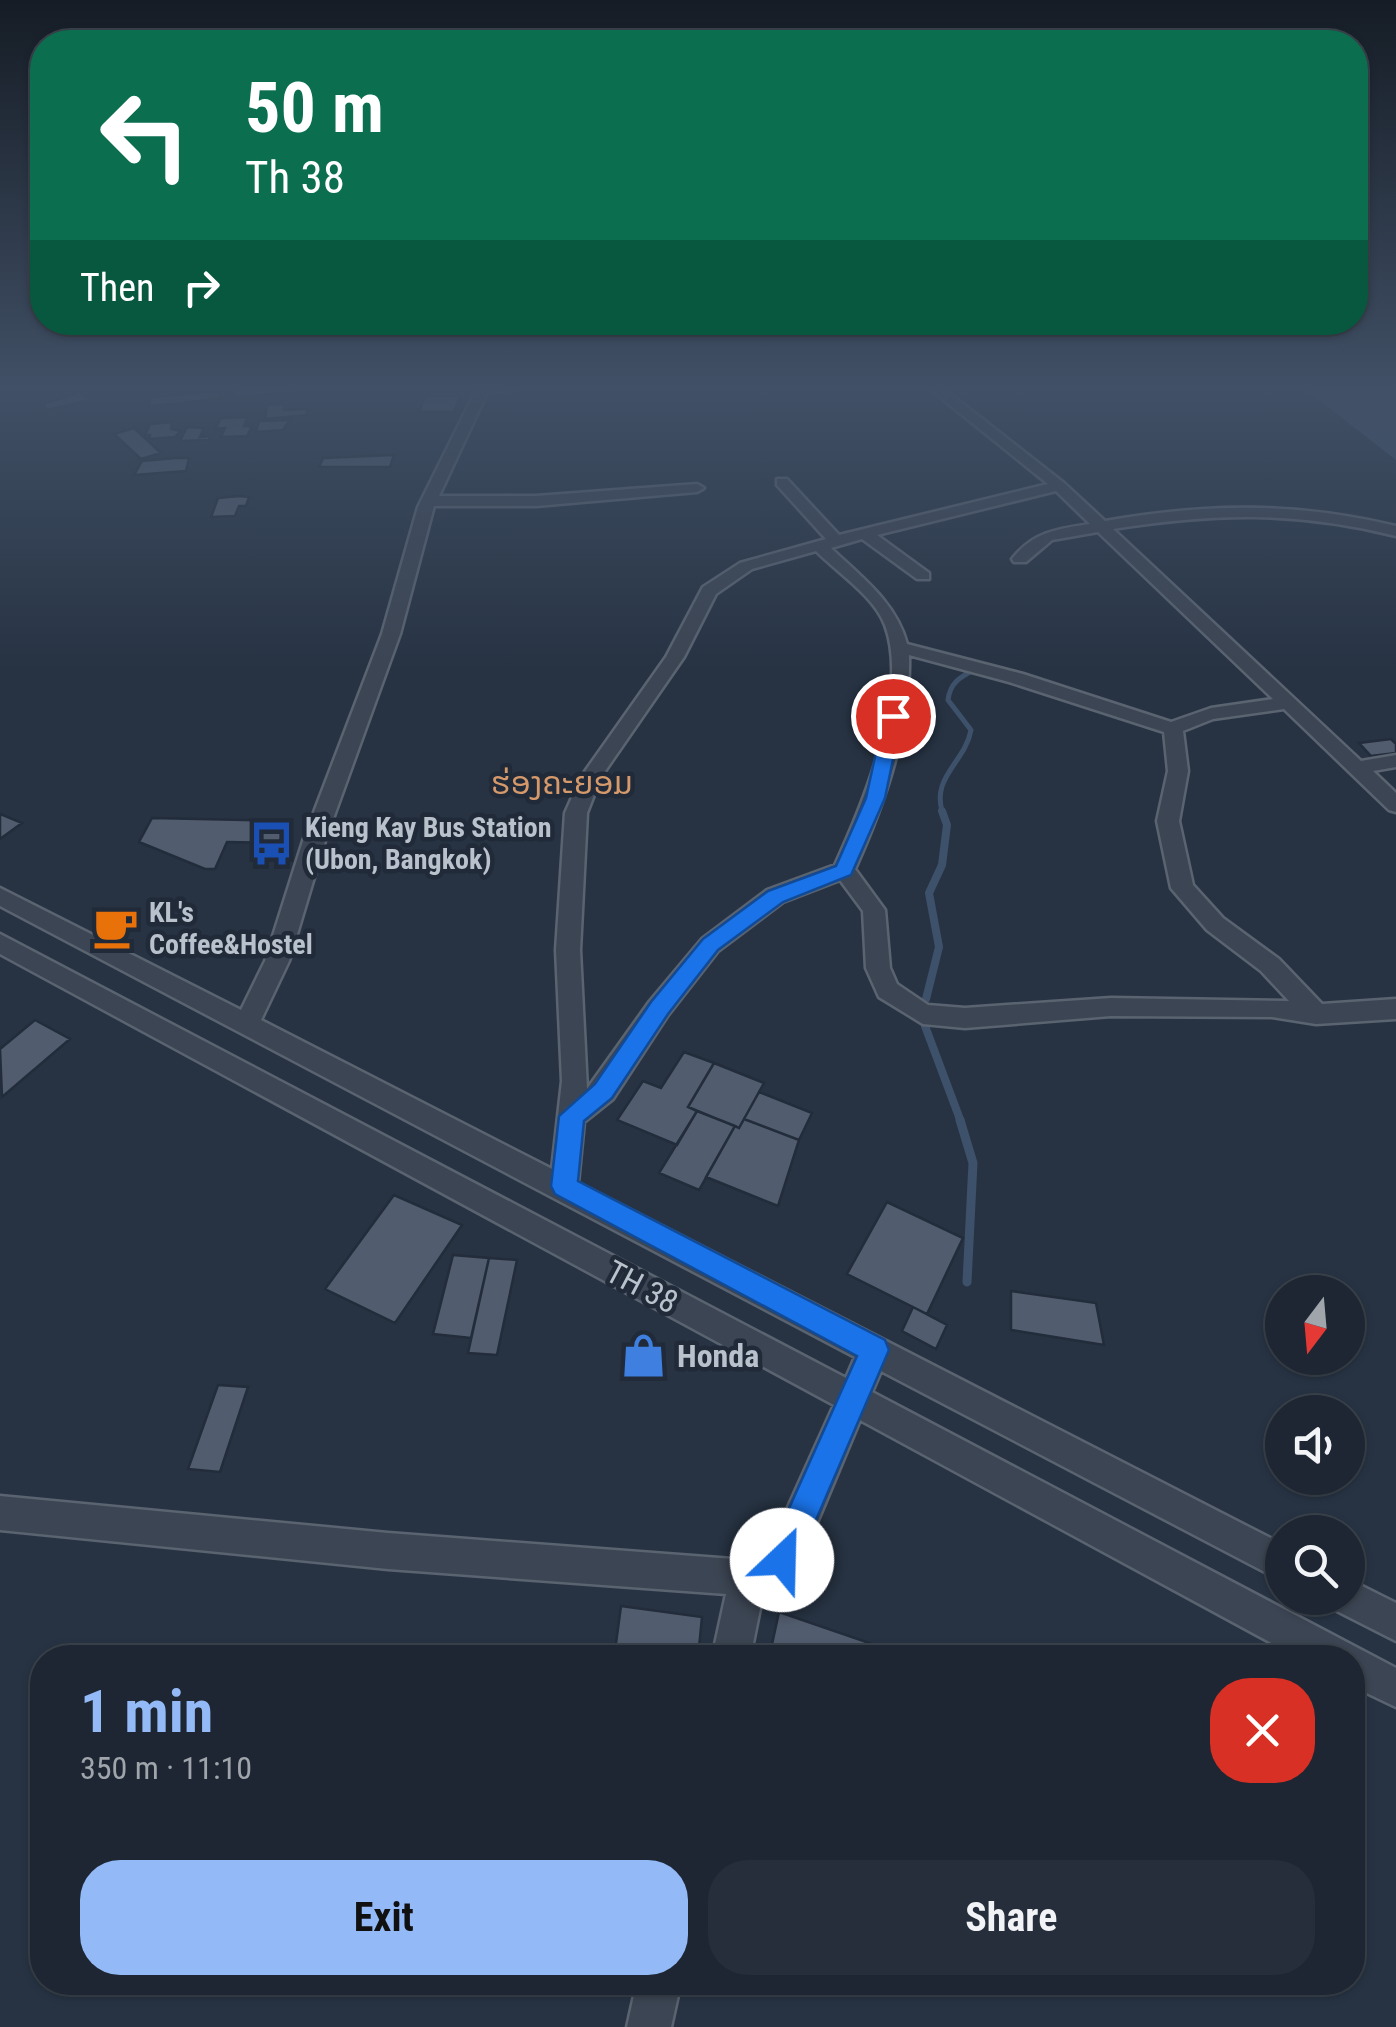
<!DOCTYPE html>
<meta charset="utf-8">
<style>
body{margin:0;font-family:"Roboto Condensed","Noto Sans Lao",sans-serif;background:#252e3a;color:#f1f3f6;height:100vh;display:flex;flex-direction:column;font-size:38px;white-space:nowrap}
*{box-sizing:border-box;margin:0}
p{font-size:32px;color:#a0a5ac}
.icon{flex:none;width:55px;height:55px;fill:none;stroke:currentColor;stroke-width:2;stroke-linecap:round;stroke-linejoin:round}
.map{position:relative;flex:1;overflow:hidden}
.drawer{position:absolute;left:30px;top:1645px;width:1335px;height:350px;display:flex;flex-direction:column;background:#1d2632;border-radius:40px;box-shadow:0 2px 8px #0004,0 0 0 2px #3b434d}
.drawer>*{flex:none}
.hud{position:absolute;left:30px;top:30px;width:1338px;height:305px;border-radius:40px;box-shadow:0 2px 8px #0004,0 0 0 2px #3b434d;background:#0b6e4f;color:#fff;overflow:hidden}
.needle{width:65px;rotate:196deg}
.controls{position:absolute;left:1265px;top:1275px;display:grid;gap:20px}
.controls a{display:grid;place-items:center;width:100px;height:100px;border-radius:50%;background:#1d2632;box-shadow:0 2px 8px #0004,0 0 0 2px #3b434d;font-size:50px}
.pin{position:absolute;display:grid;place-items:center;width:85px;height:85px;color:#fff;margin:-42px;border:5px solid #fff;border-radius:50%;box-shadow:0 2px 10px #0007}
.me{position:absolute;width:110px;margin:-55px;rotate:24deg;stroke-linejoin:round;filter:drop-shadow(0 0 8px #0008)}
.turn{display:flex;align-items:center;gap:35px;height:210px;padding:0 50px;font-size:45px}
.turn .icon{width:130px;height:130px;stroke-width:2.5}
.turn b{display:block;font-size:70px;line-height:85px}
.then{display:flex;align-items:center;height:95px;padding:0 50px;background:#0003;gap:20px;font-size:38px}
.round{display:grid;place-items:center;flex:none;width:105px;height:105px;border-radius:40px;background:#252e3a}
.headline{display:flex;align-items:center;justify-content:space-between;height:170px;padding:0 50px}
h1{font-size:60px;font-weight:700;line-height:75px;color:#93baf7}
.primary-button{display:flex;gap:20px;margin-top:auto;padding:20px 50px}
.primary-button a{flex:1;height:115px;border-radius:40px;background:#93baf7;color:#111;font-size:40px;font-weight:700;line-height:115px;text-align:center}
.primary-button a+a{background:#252e3a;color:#f1f3f6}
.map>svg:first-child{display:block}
</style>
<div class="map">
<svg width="1396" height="2027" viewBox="0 0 1396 2027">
<rect width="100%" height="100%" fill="#273343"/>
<path fill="#3e516b" d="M 1300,385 L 1396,385 L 1396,460 Z"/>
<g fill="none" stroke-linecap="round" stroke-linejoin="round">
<path stroke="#3e516b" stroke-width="5" d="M 943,814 C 930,777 965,763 971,730 L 948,700 C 950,683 960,677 974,670"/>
<path stroke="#3e516b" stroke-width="8" d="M 926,999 L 939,947 L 929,893 L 942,865 L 947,825 L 942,811
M 925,1026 L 961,1122"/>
<path stroke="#3e516b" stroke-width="9" d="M 960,1120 L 973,1163 L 967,1282"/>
</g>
<path fill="#515c6e" stroke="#222c3a" stroke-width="2.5" d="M 305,385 L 305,391 L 234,397 L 235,389 Z
M 219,391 L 219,399 L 149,406 L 151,397 Z
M 80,392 L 90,400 L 47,410 L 43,404 Z
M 425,396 L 460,396 L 454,412 L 419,412 Z
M 285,404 L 284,410 L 307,409 L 307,415 L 265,419 L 267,405 Z
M 248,417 L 244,426 L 252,426 L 247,436 L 221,437 L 225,428 L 215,429 L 221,418 Z
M 290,420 L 283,430 L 256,432 L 259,421 Z
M 172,422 L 171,429 L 181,431 L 175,437 L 149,439 L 150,435 L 145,435 L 150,424 Z
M 187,427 L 204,428 L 200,437 L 210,436 L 209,440 L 180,441 Z
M 134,428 L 161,453 L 141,459 L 114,434 Z
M 394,455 L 390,467 L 319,467 L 323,458 Z
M 175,458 L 189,458 L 186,471 L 134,475 L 142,461 Z
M 239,496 L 249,497 L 246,506 L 239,506 L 235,516 L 211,517 L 218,498 Z
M 1391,739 L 1396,744 L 1396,753 L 1371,756 L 1359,743 Z
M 0,814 L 22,823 L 0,839 Z
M 152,818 L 289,821 L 279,843 L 227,842 L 215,869 L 205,869 L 139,842 Z
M 35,1020 L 70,1039 L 2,1097 L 0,1049 Z
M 684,1052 L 714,1063 L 688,1107 L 697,1111 L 677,1145 L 617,1120 L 643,1081 L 661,1088 Z
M 714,1063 L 764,1083 L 739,1128 L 688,1107 Z
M 759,1092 L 812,1113 L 799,1140 L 744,1119 Z
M 697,1111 L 735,1126 L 699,1190 L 659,1173 Z
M 744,1119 L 799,1140 L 778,1206 L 706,1177 L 735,1126 L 739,1128 Z
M 394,1195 L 462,1225 L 395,1323 L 325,1289 Z
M 887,1202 L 963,1238 L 927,1314 L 847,1274 Z
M 453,1255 L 489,1258 L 471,1338 L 433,1334 Z
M 489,1258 L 517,1260 L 497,1355 L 468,1353 Z
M 1011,1291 L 1096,1303 L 1104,1345 L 1011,1330 Z
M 913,1307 L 947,1325 L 936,1349 L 902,1331 Z
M 218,1385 L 248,1387 L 220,1472 L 188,1469 Z
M 621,1606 L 702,1617 L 698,1658 L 614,1658 Z
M 779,1612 L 881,1647 L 879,1658 L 769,1658 Z"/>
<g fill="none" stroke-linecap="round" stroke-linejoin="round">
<defs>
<path id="minor" d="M 492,385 L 539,385 L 487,393 L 439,496 L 536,496 L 697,484 L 704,488 L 697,492 L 536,506 L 434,506 L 400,634 L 325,841 L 289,961 L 261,1020 L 552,1169 L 562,1081 L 556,950 L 565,813 L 581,777 L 666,657 L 703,587 L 740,563 L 826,539 L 777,485 L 777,479 L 787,479 L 839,535 L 1048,484 L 925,385 L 939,385 L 1064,483 L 1105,521 C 1208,503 1294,502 1396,526 L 1396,536 C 1296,511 1215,513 1113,529 L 1361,761 L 1396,755 L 1396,767 L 1373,771 L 1396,793 L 1396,812 L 1389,810 L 1284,709 L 1213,719 L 1183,731 L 1188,771 L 1179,821 L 1193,885 L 1223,918 L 1279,959 L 1322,1004 L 1396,999 L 1396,1019 L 1316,1024 L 1272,1017 L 1111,1016 L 965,1028 L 923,1024 L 879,997 L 866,968 L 863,911 L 840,880 L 783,902 L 718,951 L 668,1015 L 613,1099 L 584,1122 L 578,1183 L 1282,1544 L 1282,1581 L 881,1371 L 872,1392 L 1396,1668 L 1396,1707 L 1352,1686 L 1352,1658 L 1299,1658 L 860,1420 L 796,1573 L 764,1589 L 750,1658 L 712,1658 L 726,1594 L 388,1569 L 0,1530 L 0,1496 L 388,1533 L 746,1560 L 770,1547 L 834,1405 L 0,954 L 0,934 L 846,1378 L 855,1357 L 0,906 L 0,888 L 241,1010 L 265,961 L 303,841 L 382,634 L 418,507 L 476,390 ZM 1056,491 L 1090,524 C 1057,529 1033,532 1012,559 L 1014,562 L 1026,562 L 1052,540 L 1098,532 L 1273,699 L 1211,708 L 1171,722 L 1023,674 L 907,644 C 896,602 861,577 831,548 L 862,539 L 917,579 L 929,579 L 929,573 L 877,535 ZM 816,551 C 838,573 874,596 885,625 C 910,692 863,804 835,865 L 767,890 L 702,939 L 650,1001 L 587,1089 L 580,950 L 587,813 L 601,777 L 684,657 L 716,594 L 752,569 ZM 909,655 L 1009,682 L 1164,732 L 1168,771 L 1157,821 L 1171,888 L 1207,930 L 1261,971 L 1289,1001 L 1111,998 L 965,1008 L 928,1005 L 897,984 L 890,968 L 885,910 L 855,869 C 885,802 911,729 909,655 Z
M 1348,1579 L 1396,1603 L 1396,1641 L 1335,1610 L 1330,1598 L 1348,1598 Z
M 637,1982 L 681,1982 L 671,2027 L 627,2027 Z"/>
</defs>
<use href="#minor" stroke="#5a6370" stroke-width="5"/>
<use href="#minor" fill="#3c4553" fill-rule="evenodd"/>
</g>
<linearGradient id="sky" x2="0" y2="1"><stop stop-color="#151c25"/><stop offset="0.58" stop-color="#415066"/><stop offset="1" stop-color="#415066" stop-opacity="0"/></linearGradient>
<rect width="1396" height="669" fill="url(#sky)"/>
<path fill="#1a73e8" stroke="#114b97" stroke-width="2.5" d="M 893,710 L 902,716 L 885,798 L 851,875 L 783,902 L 718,950 L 668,1014 L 612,1098 L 584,1121 L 578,1181 L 885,1340 L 889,1350 L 794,1571 L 782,1576 L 771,1571 L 766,1560 L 857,1356 L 555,1194 L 551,1186 L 559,1116 L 595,1084 L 651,1002 L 703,939 L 768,891 L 836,866 L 866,798 L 884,716 Z"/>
<defs>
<symbol id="bus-bare" viewBox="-9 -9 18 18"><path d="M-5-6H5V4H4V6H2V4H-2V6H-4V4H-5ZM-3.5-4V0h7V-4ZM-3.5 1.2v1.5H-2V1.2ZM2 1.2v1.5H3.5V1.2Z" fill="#1a4fb4" stroke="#202a38" stroke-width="2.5" paint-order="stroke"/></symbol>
<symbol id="cafe-bare" viewBox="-9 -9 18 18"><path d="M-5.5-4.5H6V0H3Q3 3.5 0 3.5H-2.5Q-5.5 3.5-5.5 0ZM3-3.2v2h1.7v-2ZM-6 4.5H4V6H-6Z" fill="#e8710a" stroke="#202a38" stroke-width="2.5" paint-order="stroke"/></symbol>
<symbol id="shop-bare" viewBox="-9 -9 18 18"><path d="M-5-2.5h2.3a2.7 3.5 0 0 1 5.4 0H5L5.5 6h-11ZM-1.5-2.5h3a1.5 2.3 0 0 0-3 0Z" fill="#3f7fe0" stroke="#202a38" stroke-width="2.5" paint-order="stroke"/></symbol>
</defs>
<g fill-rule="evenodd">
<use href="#bus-bare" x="240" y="812" width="63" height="63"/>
<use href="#cafe-bare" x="84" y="896" width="63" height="63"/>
<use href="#shop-bare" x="612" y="1324" width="63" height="63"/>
</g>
<g text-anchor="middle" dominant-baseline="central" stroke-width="9" stroke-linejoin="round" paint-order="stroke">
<g font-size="28" font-weight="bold" fill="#b9c1cc" stroke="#202a38" text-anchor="start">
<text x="305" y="827">Kieng Kay Bus Station<tspan x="305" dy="32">(Ubon, Bangkok)</tspan></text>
<text x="149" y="912">KL's<tspan x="149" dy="32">Coffee&amp;Hostel</tspan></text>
</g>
<g font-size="32" fill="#d5996b" stroke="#202a38">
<text x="562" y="783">ຮ່ອງຄະຍອມ</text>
</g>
<g font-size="32" fill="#b9c1cc" stroke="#202a38">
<text transform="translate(642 1287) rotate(28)">TH 38</text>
</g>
<g font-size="32" font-weight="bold" fill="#b9c1cc" stroke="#202a38" text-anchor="start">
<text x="677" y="1356">Honda</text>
</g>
</g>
</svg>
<div class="controls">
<a><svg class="needle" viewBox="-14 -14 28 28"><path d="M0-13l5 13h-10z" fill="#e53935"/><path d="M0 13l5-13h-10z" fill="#a0a5ac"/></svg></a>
<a><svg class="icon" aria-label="sound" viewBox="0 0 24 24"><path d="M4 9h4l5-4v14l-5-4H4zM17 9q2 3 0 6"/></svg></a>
<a><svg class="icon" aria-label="search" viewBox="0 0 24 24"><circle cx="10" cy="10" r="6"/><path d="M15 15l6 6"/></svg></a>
</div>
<div class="pin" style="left:893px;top:716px;background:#d93025"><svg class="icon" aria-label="arrive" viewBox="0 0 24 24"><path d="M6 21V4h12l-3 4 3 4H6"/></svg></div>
<svg class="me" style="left:782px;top:1560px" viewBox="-20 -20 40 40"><circle r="19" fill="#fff"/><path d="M0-13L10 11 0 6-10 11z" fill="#1a73e8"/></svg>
<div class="hud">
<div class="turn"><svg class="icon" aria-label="left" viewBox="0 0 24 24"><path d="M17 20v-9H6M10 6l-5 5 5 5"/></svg><div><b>50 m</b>Th 38</div></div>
<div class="then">Then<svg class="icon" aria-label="right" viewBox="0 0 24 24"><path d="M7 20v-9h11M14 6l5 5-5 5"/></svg></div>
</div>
<section class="drawer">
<div class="headline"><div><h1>1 min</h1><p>350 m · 11:10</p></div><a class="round" style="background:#d93025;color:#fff"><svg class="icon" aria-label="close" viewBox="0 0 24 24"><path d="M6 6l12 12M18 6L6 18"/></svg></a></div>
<div class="primary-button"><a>Exit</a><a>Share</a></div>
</section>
</div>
